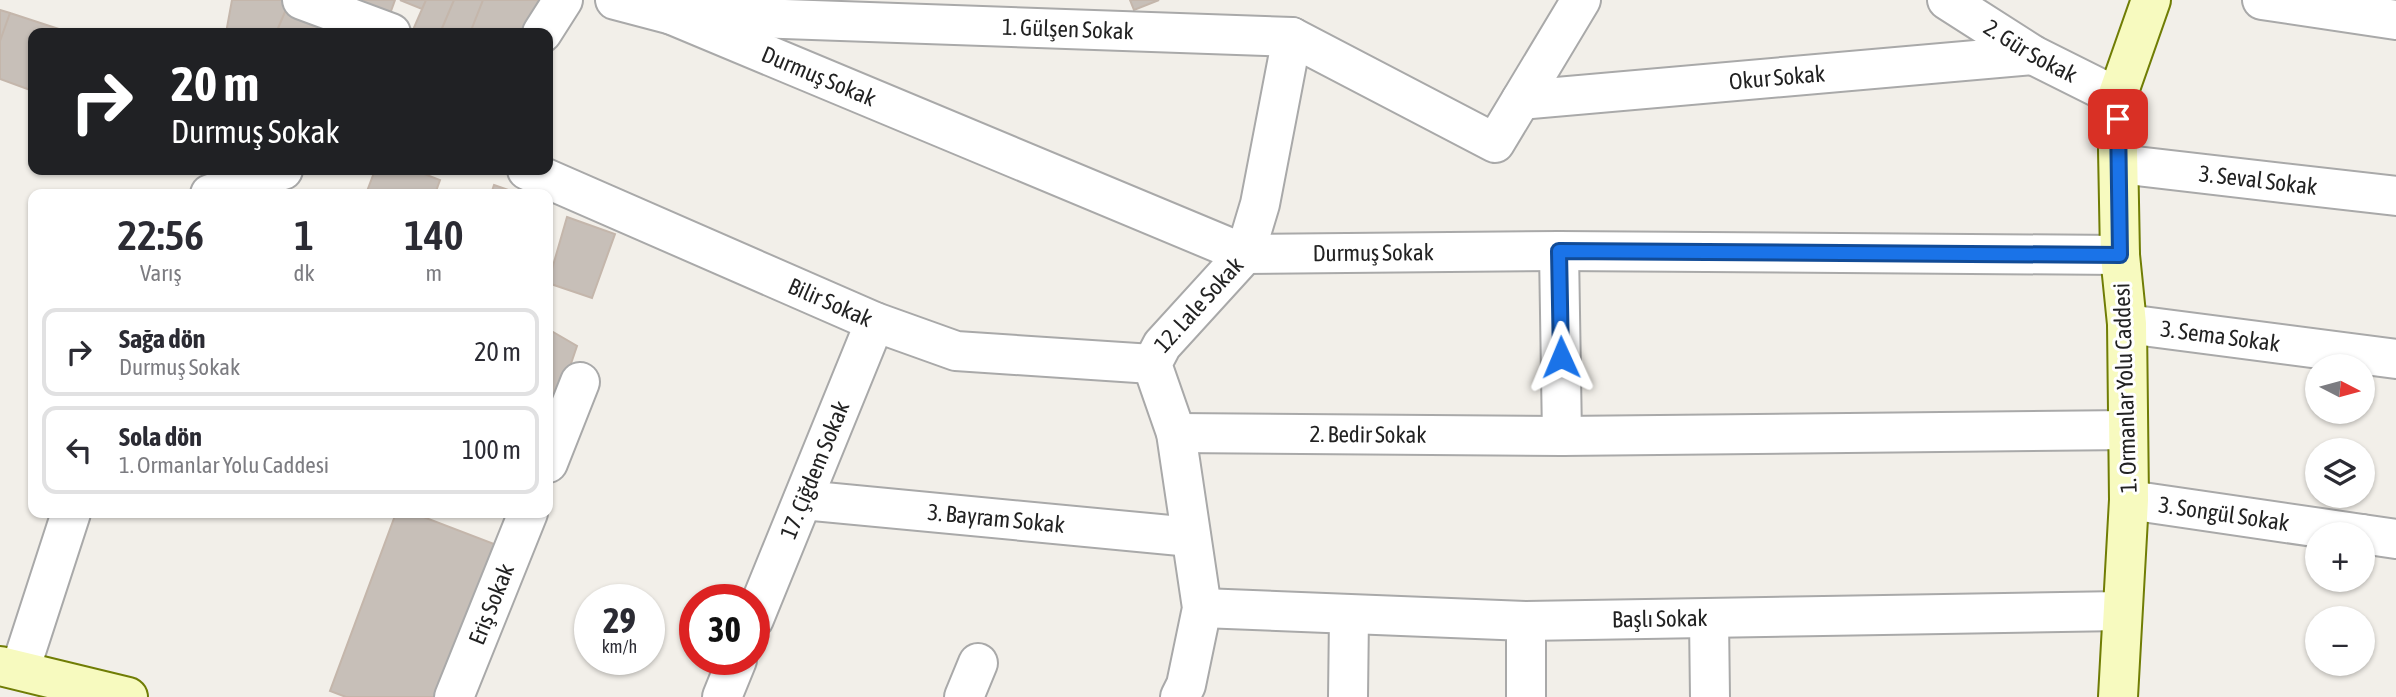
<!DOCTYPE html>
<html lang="tr">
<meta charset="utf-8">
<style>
body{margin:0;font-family:"Asap Condensed",sans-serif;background:#f7f7f7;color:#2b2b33;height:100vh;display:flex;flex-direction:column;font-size:26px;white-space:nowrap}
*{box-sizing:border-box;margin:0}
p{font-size:23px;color:#7c7c81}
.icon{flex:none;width:38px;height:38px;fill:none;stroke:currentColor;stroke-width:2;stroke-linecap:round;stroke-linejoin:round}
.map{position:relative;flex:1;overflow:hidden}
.panel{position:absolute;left:28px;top:189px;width:525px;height:329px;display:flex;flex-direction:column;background:#fff;border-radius:14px;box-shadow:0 2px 5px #0004}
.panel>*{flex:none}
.banner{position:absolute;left:28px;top:28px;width:525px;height:147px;border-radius:14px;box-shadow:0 2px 5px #0004;background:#202124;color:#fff;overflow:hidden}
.needle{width:46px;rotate:96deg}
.fabs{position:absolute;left:2305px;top:354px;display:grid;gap:14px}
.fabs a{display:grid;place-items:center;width:70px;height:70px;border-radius:50%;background:#fff;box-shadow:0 2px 5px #0004;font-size:35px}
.speed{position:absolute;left:574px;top:584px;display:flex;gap:14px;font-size:35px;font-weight:700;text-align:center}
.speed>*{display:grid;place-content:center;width:91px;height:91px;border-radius:50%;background:#fff;box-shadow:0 2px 5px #0004;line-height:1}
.speed small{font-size:18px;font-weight:400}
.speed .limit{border:10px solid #d22;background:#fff;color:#111}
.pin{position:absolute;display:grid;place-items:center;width:60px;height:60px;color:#fff;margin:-30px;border-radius:14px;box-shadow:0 4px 10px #0006}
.me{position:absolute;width:77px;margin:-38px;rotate:359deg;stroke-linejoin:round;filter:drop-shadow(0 0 5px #0008)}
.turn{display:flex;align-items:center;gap:24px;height:147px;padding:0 28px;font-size:32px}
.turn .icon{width:91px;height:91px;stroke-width:2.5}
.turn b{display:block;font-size:49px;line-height:60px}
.eta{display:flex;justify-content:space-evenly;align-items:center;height:119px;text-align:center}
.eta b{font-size:42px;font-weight:600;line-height:49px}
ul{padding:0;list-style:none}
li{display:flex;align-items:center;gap:21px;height:88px;margin:0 14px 10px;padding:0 14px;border:4px solid #e1e1e2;border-radius:14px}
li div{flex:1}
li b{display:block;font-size:26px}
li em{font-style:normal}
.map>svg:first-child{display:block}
</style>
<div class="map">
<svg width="2396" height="697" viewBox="0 0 2396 697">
<rect width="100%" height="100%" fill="#f2efe9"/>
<path fill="#c7bfb8" stroke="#c4b6ab" stroke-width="2" d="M 232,0 L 290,0 L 276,33 L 226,33 Z
M 290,0 L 334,23 L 330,33 L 276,33 Z
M 333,0 L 395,0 L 386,25 Z
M 400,0 L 426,0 L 422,9 Z
M 426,0 L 454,0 L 440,33 L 413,30 Z
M 454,0 L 483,0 L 470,33 L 440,33 Z
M 483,0 L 536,0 L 547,4 L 529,33 L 470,33 Z
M 1130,0 L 1159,0 L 1134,10 Z
M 0,10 L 10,13 L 0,41 Z
M 10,13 L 71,33 L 33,33 L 33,91 L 0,79 L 0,41 Z
M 375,170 L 414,170 L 440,180 L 435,194 L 366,194 Z
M 494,185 L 520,194 L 491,194 Z
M 567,217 L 615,234 L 592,298 L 548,283 Z
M 548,329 L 577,346 L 559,399 L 548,395 Z
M 396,513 L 413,513 L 502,547 L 444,697 L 346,697 L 330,691 Z"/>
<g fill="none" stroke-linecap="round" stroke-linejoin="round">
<defs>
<g id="street">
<path d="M 302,0 L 391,33"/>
<path id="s1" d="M 615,0 L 672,15 L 1292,37 L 1495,143 L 1581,0"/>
<path id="s2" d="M 1947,0 L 2033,55 L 2117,97"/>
<path d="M 2262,0 L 2396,20"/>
<path id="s3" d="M 672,15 L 1245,254 L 1559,251 L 2120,255"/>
<path d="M 542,33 L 563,0"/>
<path id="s4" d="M 1521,100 L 2033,55"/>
<path id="s5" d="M 2119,164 L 2396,196"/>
<path id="s6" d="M 527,170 L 875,322 L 956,351 L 1152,364"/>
<path d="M 210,194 L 283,170"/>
<path d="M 1559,251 L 1562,436"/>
<path id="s7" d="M 2127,324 L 2396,359"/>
<path id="s8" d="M 1176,433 L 1562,436 L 2128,430"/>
<path d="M 548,463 L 580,382"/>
<path id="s9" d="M 803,500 L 1191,537"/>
<path id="s10" d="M 2129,500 L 2362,534"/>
<path d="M 2362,534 L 2396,539"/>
<path id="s11" d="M 1202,608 L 1526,621 L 2121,611"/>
<path id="s12" d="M 754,619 L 875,322"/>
<path d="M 1709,619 L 1710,697"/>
<path d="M 1526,621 L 1526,697"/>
<path d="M 20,670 L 71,513"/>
<path id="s13" d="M 454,697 L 528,513"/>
<path d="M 722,697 L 737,660"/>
<path d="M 964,697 L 978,663"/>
<path id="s14" d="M 1180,697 L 1186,685 L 1202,608 L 1176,433 L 1152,364 L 1162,345 L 1245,254 L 1260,204 L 1292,37"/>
<path d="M 1348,697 L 1349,616"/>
</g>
<path id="secondary" d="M 0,666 L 128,697
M 2118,697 L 2129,500 L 2127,324 L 2120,255 L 2117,97 L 2151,0"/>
</defs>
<use href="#street" stroke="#a9a9a9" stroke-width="42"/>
<use href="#secondary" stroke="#707d05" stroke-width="42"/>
<use href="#street" stroke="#fff" stroke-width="38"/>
<use href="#secondary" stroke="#f7fabf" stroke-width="38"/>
</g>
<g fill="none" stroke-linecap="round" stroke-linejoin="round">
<defs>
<path id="route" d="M 1561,357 L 1559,251 L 2120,255 L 2118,119"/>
</defs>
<use href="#route" stroke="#114b97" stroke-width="18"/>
<use href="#route" stroke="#1a73e8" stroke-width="12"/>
</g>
<g text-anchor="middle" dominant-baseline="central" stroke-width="6" stroke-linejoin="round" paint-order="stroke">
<g font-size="23" fill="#222" stroke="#fff">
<text stroke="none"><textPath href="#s1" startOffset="455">1. Gülşen Sokak</textPath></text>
<text stroke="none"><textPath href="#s2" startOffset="98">2. Gür Sokak</textPath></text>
<text stroke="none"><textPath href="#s3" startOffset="159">Durmuş Sokak</textPath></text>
<text stroke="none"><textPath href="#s4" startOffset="257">Okur Sokak</textPath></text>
<text stroke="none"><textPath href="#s5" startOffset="140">3. Seval Sokak</textPath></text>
<text stroke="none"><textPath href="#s3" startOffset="749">Durmuş Sokak</textPath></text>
<text stroke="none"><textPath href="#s6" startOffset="331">Bilir Sokak</textPath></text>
<text stroke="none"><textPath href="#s14" startOffset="418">12. Lale Sokak</textPath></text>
<text stroke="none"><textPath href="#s7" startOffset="94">3. Sema Sokak</textPath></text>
<text transform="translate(2125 388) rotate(-92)">1. Ormanlar Yolu Caddesi</text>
<text stroke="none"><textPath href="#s8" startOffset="192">2. Bedir Sokak</textPath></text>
<text stroke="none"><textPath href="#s12" startOffset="161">17. Çiğdem Sokak</textPath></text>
<text stroke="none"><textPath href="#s10" startOffset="96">3. Songül Sokak</textPath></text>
<text stroke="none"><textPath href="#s9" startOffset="194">3. Bayram Sokak</textPath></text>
<text stroke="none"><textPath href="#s13" startOffset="100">Eriş Sokak</textPath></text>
<text stroke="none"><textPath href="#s11" startOffset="458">Başlı Sokak</textPath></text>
</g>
</g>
</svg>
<div class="fabs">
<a><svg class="needle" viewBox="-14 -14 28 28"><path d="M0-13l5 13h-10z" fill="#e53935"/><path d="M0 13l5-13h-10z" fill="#7c7c81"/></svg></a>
<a><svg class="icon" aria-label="layers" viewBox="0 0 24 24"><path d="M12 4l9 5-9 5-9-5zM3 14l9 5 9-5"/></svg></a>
<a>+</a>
<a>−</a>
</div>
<div class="speed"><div>29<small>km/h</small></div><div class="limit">30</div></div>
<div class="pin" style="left:2118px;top:119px;background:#d93025"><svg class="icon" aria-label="arrive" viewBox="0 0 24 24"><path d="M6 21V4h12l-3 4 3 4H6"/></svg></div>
<svg class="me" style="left:1561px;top:357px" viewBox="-20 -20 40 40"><path d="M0-17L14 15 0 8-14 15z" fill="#1a73e8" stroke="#fff" stroke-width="4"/></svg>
<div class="banner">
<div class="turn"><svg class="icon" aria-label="right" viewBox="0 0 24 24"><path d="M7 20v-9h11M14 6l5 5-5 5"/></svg><div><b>20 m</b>Durmuş Sokak</div></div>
</div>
<section class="panel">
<div class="eta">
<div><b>22:56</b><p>Varış</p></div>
<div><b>1</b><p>dk</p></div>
<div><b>140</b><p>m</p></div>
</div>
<ul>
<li><svg class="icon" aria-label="right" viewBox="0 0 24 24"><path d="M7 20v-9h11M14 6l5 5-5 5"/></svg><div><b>Sağa dön</b><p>Durmuş Sokak</p></div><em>20 m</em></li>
<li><svg class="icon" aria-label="left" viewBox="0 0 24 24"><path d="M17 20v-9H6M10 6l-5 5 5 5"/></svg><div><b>Sola dön</b><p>1. Ormanlar Yolu Caddesi</p></div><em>100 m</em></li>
</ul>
</section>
</div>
